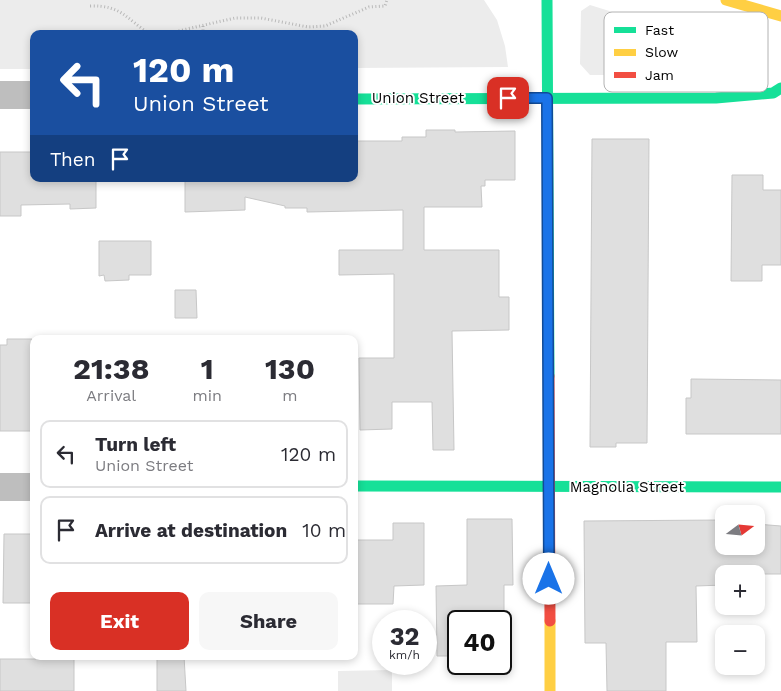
<!DOCTYPE html>
<meta charset="utf-8">
<style>
body{margin:0;font-family:"Work Sans",sans-serif;background:#f7f7f7;color:#2b2b33;height:100vh;display:flex;flex-direction:column;font-size:19px;white-space:nowrap}
*{box-sizing:border-box;margin:0}
p{font-size:16px;color:#7c7c81}
.icon{flex:none;width:28px;height:28px;fill:none;stroke:currentColor;stroke-width:2;stroke-linecap:round;stroke-linejoin:round}
.map{position:relative;flex:1;overflow:hidden}
.sheet{position:absolute;left:30px;top:335px;width:328px;height:325px;display:flex;flex-direction:column;background:#fff;border-radius:10px;box-shadow:0 2px 8px #0003}
.sheet>*{flex:none}
.top-card{position:absolute;left:30px;top:30px;width:328px;height:152px;border-radius:10px;box-shadow:0 2px 8px #0003;background:#1a4fa0;color:#fff;overflow:hidden}
.needle{width:32px;rotate:74deg}
.tools{position:absolute;left:715px;top:505px;display:grid;gap:10px}
.tools a{display:grid;place-items:center;width:50px;height:50px;border-radius:10px;background:#fff;box-shadow:0 2px 8px #0003;font-size:25px}
.speed{position:absolute;left:372px;top:610px;display:flex;gap:10px;font-size:25px;font-weight:700;text-align:center}
.speed>*{display:grid;place-content:center;width:65px;height:65px;border-radius:50%;background:#fff;box-shadow:0 2px 8px #0003;line-height:1}
.speed small{font-size:12px;font-weight:400}
.speed .limit{border:2px solid #111;border-radius:8px;background:#fff;color:#111}
.pin{position:absolute;display:grid;place-items:center;width:42px;height:42px;color:#fff;margin:-21px;border-radius:10px;box-shadow:0 2px 8px #0006}
.me{position:absolute;width:55px;margin:-28px;rotate:0deg;stroke-linejoin:round;filter:drop-shadow(0 0 4px #0008)}
.turn{display:flex;align-items:center;gap:18px;height:105px;padding:0 20px;font-size:22px}
.turn .icon{width:65px;height:65px;stroke-width:2.5}
.turn b{display:block;font-size:35px;line-height:42px}
.then{display:flex;align-items:center;height:48px;padding:0 20px;background:#0003;gap:10px;font-size:19px}
.eta{display:flex;justify-content:space-evenly;align-items:center;height:85px;text-align:center}
.eta b{font-size:30px;font-weight:700;line-height:35px}
.action{display:flex;gap:10px;margin-top:auto;padding:10px 20px}
.action a{flex:1;height:58px;border-radius:10px;background:#d93025;color:#fff;font-size:20px;font-weight:700;line-height:58px;text-align:center}
.action a+a{background:#f7f7f7;color:#2b2b33}
ul{padding:0;list-style:none}
li{display:flex;align-items:center;gap:15px;height:68px;margin:0 10px 8px;padding:0 10px;border:2px solid #e1e1e2;border-radius:10px}
li div{flex:1}
li b{display:block;font-size:19px}
li em{font-style:normal}
.map>svg:first-child{display:block}
</style>
<div class="map">
<svg width="781" height="691" viewBox="0 0 781 691">
<rect width="100%" height="100%" fill="#fff"/>
<path fill="#ececec" d="M 0,0 L 484,0 L 497,20 L 505,46 L 508,67 L 354,68 L 354,34 L 34,34 L 34,69 L 0,69 Z
M 590,5 L 761,58 L 757,75 L 590,75 L 580,64 L 581,11 Z
M 392,670 L 392,691 L 338,691 L 338,671 Z"/>
<path fill="#dfdfdf" stroke="#c7c7c7" d="M 426,130 L 455,130 L 455,132 L 515,131 L 515,180 L 485,180 L 485,186 L 481,186 L 482,207 L 424,207 L 424,250 L 499,250 L 499,297 L 509,297 L 509,330 L 452,331 L 454,450 L 433,450 L 432,402 L 392,402 L 392,429 L 360,430 L 359,358 L 394,358 L 394,274 L 339,275 L 339,250 L 403,250 L 403,210 L 307,212 L 307,208 L 285,208 L 285,206 L 245,197 L 245,210 L 185,212 L 185,179 L 355,179 L 354,141 L 402,141 L 402,137 L 426,137 Z
M 592,139 L 649,139 L 647,443 L 616,443 L 616,447 L 590,447 Z
M 0,152 L 34,152 L 34,179 L 96,179 L 96,208 L 70,209 L 70,204 L 21,205 L 21,216 L 0,216 Z
M 732,175 L 763,175 L 763,190 L 781,190 L 781,265 L 762,265 L 762,281 L 731,281 Z
M 99,241 L 151,241 L 151,275 L 129,275 L 129,280 L 105,281 L 104,275 L 99,276 Z
M 175,290 L 196,290 L 197,318 L 175,318 Z
M 7,339 L 32,339 L 34,431 L 0,431 L 0,345 L 7,345 Z
M 691,379 L 781,380 L 781,434 L 686,434 L 686,398 L 691,398 Z
M 467,519 L 512,519 L 513,585 L 504,585 L 504,612 L 500,612 L 500,621 L 459,621 L 459,656 L 437,656 L 436,586 L 467,585 Z
M 722,520 L 724,546 L 756,546 L 756,524 L 781,526 L 781,574 L 724,574 L 724,585 L 696,586 L 697,642 L 666,642 L 666,691 L 607,691 L 606,643 L 585,643 L 584,521 Z
M 393,523 L 424,523 L 424,585 L 394,586 L 393,604 L 354,604 L 354,540 L 393,540 Z
M 4,534 L 34,534 L 34,603 L 3,603 Z
M 36,656 L 74,656 L 74,691 L 0,691 L 0,659 L 36,659 Z
M 157,656 L 184,656 L 186,691 L 157,691 Z"/>
<g fill="none" stroke-linecap="round" stroke-linejoin="round">
<path stroke="#b9b9b9" stroke-width="3" stroke-dasharray="1 2.5" stroke-linecap="butt" d="M 90,6 C 122,5 126,19 150,34
M 165,34 L 235,18 L 261,18 L 308,27 L 325,26 L 369,7 L 385,6 L 387,0
M 203,34 L 203,25"/>
<path stroke="#bebebe" stroke-width="28" d="M 0,95 L 34,95
M 0,487 L 34,487"/>
<path stroke="#16e098" stroke-width="11" d="M 547,0 L 549,376
M 354,99 L 716,98 L 773,93 L 781,88
M 354,486 L 781,487"/>
<path stroke="#ffcf43" stroke-width="11" d="M 726,0 L 781,16
M 550,621 L 550,691"/>
<path stroke="#f24e42" stroke-width="11" d="M 549,376 L 550,621"/>
</g>
<g fill="none" stroke-linecap="round" stroke-linejoin="round">
<defs>
<path id="route" d="M 508,98 L 547,98 L 549,579"/>
</defs>
<use href="#route" stroke="#114b97" stroke-width="12"/>
<use href="#route" stroke="#1a73e8" stroke-width="9"/>
</g>
<g text-anchor="middle" dominant-baseline="central" stroke-width="4" stroke-linejoin="round" paint-order="stroke">
<g font-size="15" fill="#000" stroke="#fff">
<text x="418" y="98">Union Street</text>
<text x="627" y="487">Magnolia Street</text>
</g>
</g>
<rect x="604" y="12" width="164" height="80" rx="8" fill="#fff" stroke="#b2b2b2" stroke-width="1"/>
<rect x="614" y="27" width="22" height="6" fill="#16e098"/>
<rect x="614" y="49" width="22" height="7" fill="#ffcf43"/>
<rect x="614" y="72" width="22" height="6" fill="#f24e42"/>
<g font-size="14" fill="#000">
<text x="645" y="35">Fast</text>
<text x="645" y="57">Slow</text>
<text x="645" y="80">Jam</text>
</g>
</svg>
<div class="tools">
<a><svg class="needle" viewBox="-14 -14 28 28"><path d="M0-13l5 13h-10z" fill="#e53935"/><path d="M0 13l5-13h-10z" fill="#7c7c81"/></svg></a>
<a>+</a>
<a>−</a>
</div>
<div class="speed"><div>32<small>km/h</small></div><div class="limit">40</div></div>
<div class="pin" style="left:508px;top:98px;background:#d93025"><svg class="icon" aria-label="arrive" viewBox="0 0 24 24"><path d="M6 21V4h12l-3 4 3 4H6"/></svg></div>
<svg class="me" style="left:549px;top:579px" viewBox="-20 -20 40 40"><circle r="19" fill="#fff"/><path d="M0-13L10 11 0 6-10 11z" fill="#1a73e8"/></svg>
<div class="top-card">
<div class="turn"><svg class="icon" aria-label="left" viewBox="0 0 24 24"><path d="M17 20v-9H6M10 6l-5 5 5 5"/></svg><div><b>120 m</b>Union Street</div></div>
<div class="then">Then<svg class="icon" aria-label="arrive" viewBox="0 0 24 24"><path d="M6 21V4h12l-3 4 3 4H6"/></svg></div>
</div>
<section class="sheet">
<div class="eta">
<div><b>21:38</b><p>Arrival</p></div>
<div><b>1</b><p>min</p></div>
<div><b>130</b><p>m</p></div>
</div>
<ul>
<li><svg class="icon" aria-label="left" viewBox="0 0 24 24"><path d="M17 20v-9H6M10 6l-5 5 5 5"/></svg><div><b>Turn left</b><p>Union Street</p></div><em>120 m</em></li>
<li><svg class="icon" aria-label="arrive" viewBox="0 0 24 24"><path d="M6 21V4h12l-3 4 3 4H6"/></svg><div><b>Arrive at destination</b></div><em>10 m</em></li>
</ul>
<div class="action"><a>Exit</a><a>Share</a></div>
</section>
</div>
